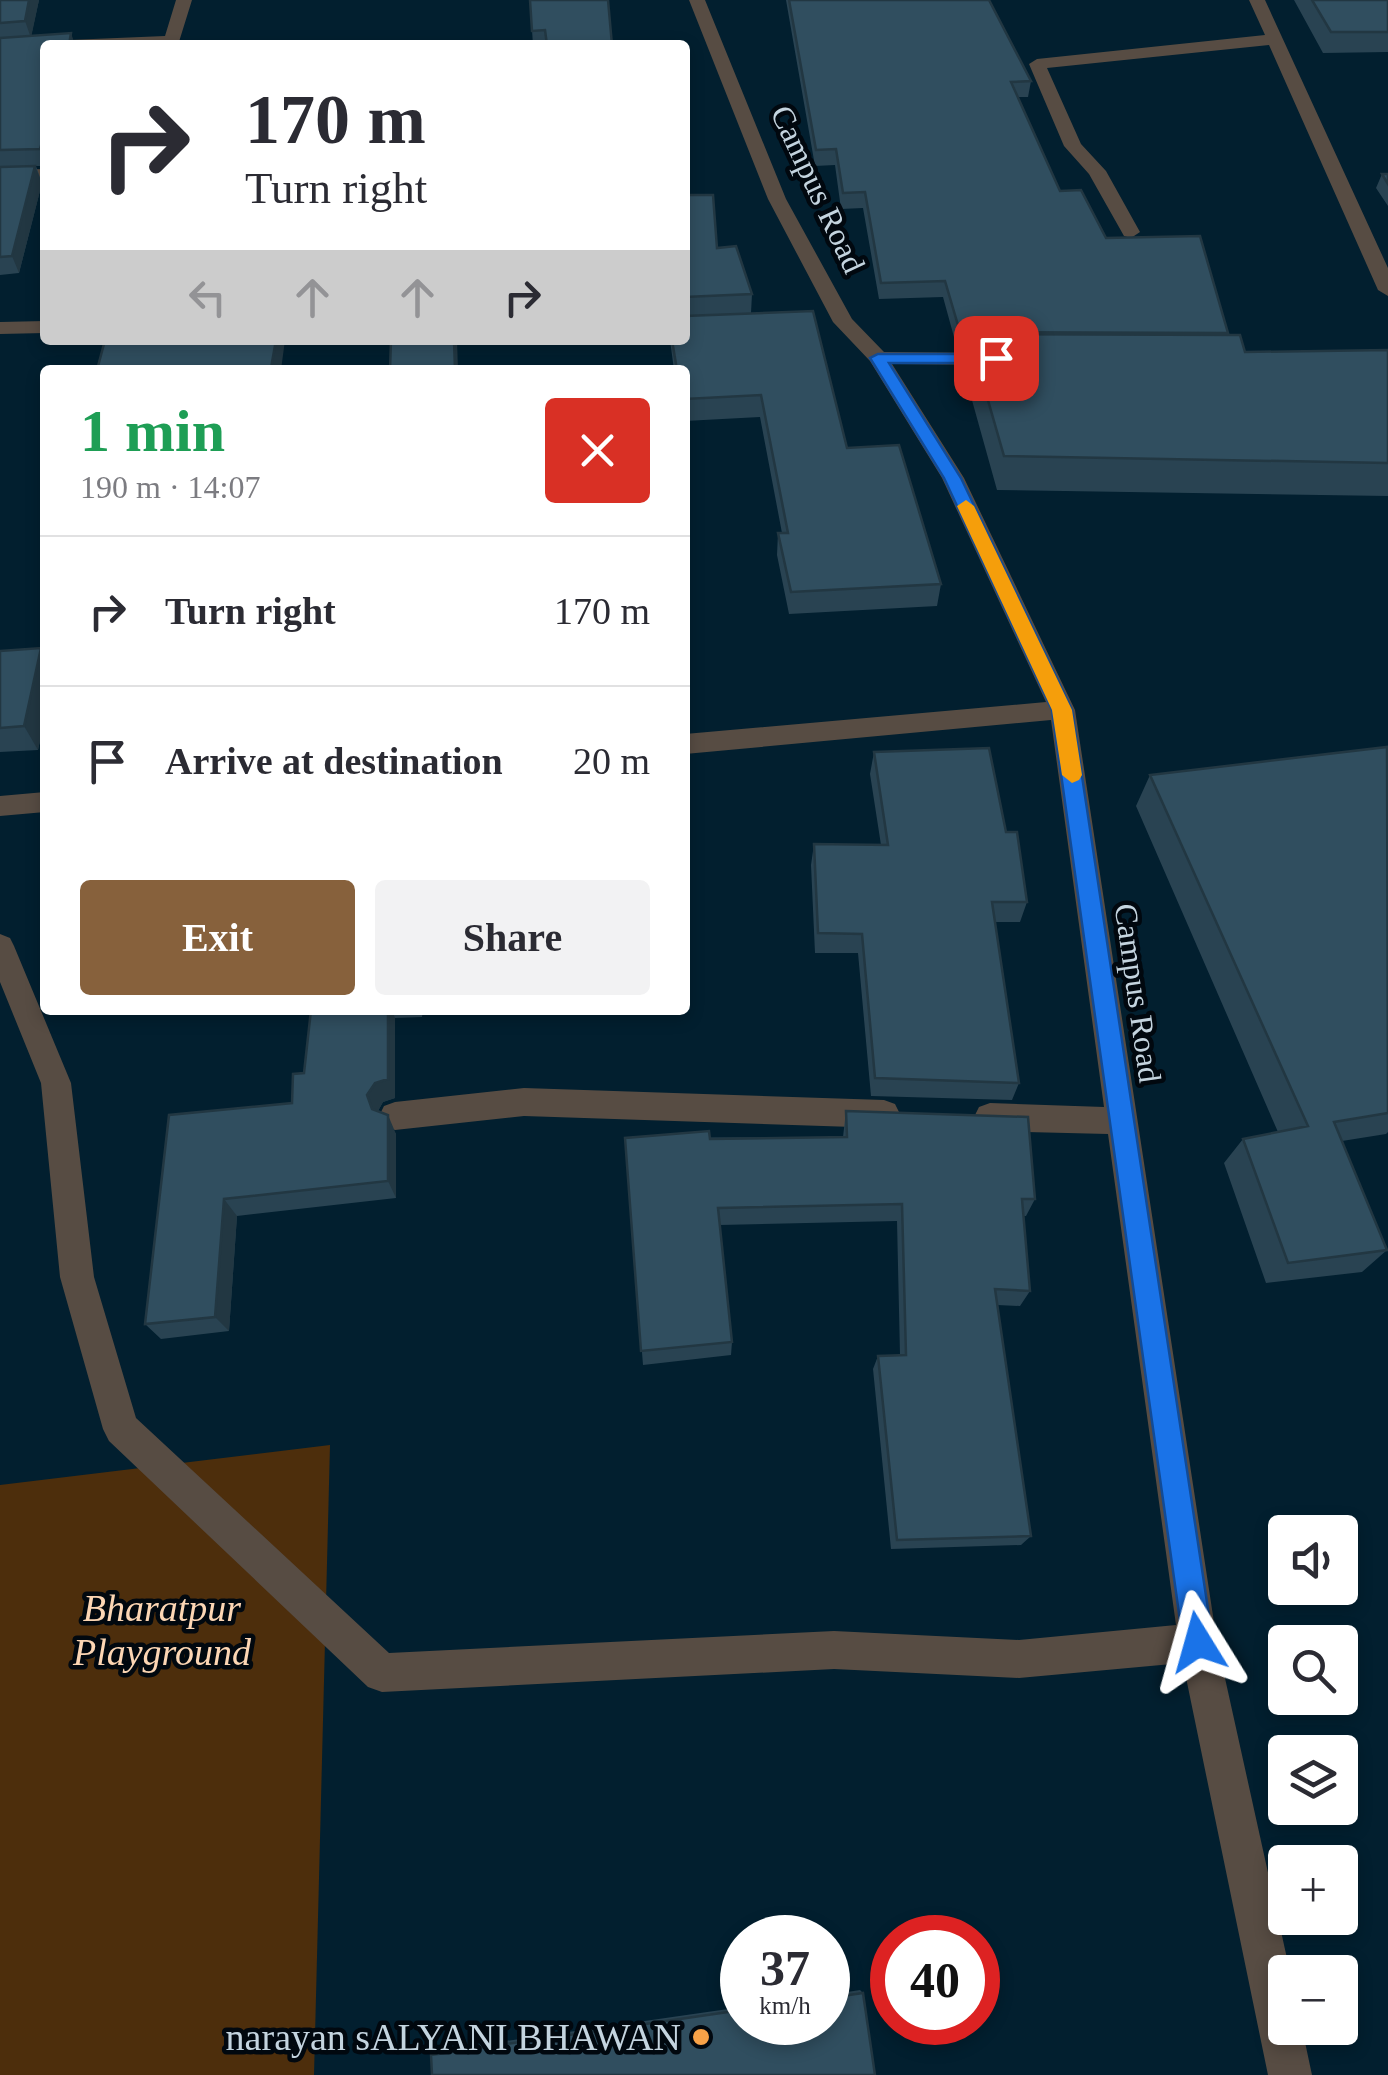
<!DOCTYPE html>
<meta charset="utf-8">
<style>
body{margin:0;font-family:Georgia,serif;background:#f2f2f3;color:#2b2b33;height:100vh;display:flex;flex-direction:column;font-size:38px;white-space:nowrap}
*{box-sizing:border-box;margin:0}
p{font-size:32px;color:#7c7c81}
.icon{flex:none;width:55px;height:55px;fill:none;stroke:currentColor;stroke-width:2;stroke-linecap:round;stroke-linejoin:round}
.map{position:relative;flex:1;overflow:hidden}
.drawer{position:absolute;left:40px;top:365px;width:650px;height:650px;display:flex;flex-direction:column;background:#fff;border-radius:10px;box-shadow:0 5px 15px #0003}
.drawer>*{flex:none}
.hud{position:absolute;left:40px;top:40px;width:650px;height:305px;border-radius:10px;box-shadow:0 5px 15px #0003;background:#fff;color:#2b2b33;overflow:hidden}
.tools{position:absolute;left:1268px;top:1515px;display:grid;gap:20px}
.tools a{display:grid;place-items:center;width:90px;height:90px;border-radius:10px;background:#fff;box-shadow:0 5px 15px #0003;font-size:50px}
.speed{position:absolute;left:720px;top:1915px;display:flex;gap:20px;font-size:50px;font-weight:700;text-align:center}
.speed>*{display:grid;place-content:center;width:130px;height:130px;border-radius:50%;background:#fff;box-shadow:0 5px 15px #0003;line-height:1}
.speed small{font-size:25px;font-weight:400}
.speed .limit{border:15px solid #d22;background:#fff;color:#111}
.pin{position:absolute;display:grid;place-items:center;width:85px;height:85px;color:#fff;margin:-42px;border-radius:20px;box-shadow:0 5px 15px #0006}
.me{position:absolute;width:110px;margin:-55px;rotate:352deg;stroke-linejoin:round;filter:drop-shadow(0 0 8px #0008)}
.turn{display:flex;align-items:center;gap:35px;height:210px;padding:0 40px;font-size:45px}
.turn .icon{width:130px;height:130px;stroke-width:2.5}
.turn b{display:block;font-size:70px;line-height:85px}
.lanes{display:flex;align-items:center;height:95px;padding:0 40px;background:#0003;justify-content:center;gap:50px;direction:ltr}
.lanes .off{opacity:.35}
.round{display:grid;place-items:center;flex:none;width:105px;height:105px;border-radius:10px;background:#f2f2f3}
.overview{display:flex;align-items:center;justify-content:space-between;height:170px;padding:0 40px}
h1{font-size:60px;font-weight:600;line-height:75px;color:#1e9e55}
.primary-button{display:flex;gap:20px;margin-top:auto;padding:20px 40px}
.primary-button a{flex:1;height:115px;border-radius:10px;background:#87613c;color:#fff;font-size:40px;font-weight:600;line-height:115px;text-align:center}
.primary-button a+a{background:#f2f2f3;color:#2b2b33}
ul{padding:0;list-style:none}
li{display:flex;align-items:center;gap:30px;height:150px;padding:0 40px;border-top:2px solid #e1e1e2}
li div{flex:1}
li b{display:block;font-size:38px}
li em{font-style:normal}
.map>svg:first-child{display:block}
</style>
<div class="map">
<svg width="1388" height="2075" viewBox="0 0 1388 2075">
<rect width="100%" height="100%" fill="#021f2f"/>
<path fill="#4d2e0c" d="M 330,1445 L 314,2075 L 0,2075 L 0,1485 Z"/>
<g fill="none" stroke-linecap="round" stroke-linejoin="round">
<path fill="#574c43" fill-rule="evenodd" d="M 176,0 L 192,0 L 178,45 L 61,45 L 69,40 L 165,36 Z
M 689,0 L 705,0 L 786,199 L 852,319 L 884,352 L 1005,353 L 1015,359 L 1005,365 L 892,364 L 964,478 L 1075,710 L 1217,1642 L 1290,1972 L 1285,1972 L 1285,2028 L 1302,2028 L 1312,2075 L 1268,2075 L 1183,1663 L 1019,1678 L 834,1669 L 382,1692 L 368,1687 L 109,1441 L 103,1429 L 60,1277 L 41,1083 L 0,982 L 0,934 L 10,938 L 14,946 L 71,1083 L 94,1277 L 136,1418 L 389,1653 L 834,1631 L 1019,1640 L 1176,1625 L 1108,1134 L 990,1131 L 979,1127 L 974,1117 L 979,1107 L 990,1103 L 1104,1107 L 1051,720 L 685,754 L 685,734 L 1046,702 L 942,478 L 870,361 L 833,322 L 768,199 Z
M 1249,0 L 1265,0 L 1388,268 L 1388,296 L 1378,290 L 1269,45 L 1047,68 L 1081,144 L 1106,171 L 1140,232 L 1131,238 L 1124,236 L 1089,174 L 1064,146 L 1029,64 L 1037,59 L 1265,35 Z
M 45,169 L 45,179 L 0,180 L 0,170 Z
M 45,321 L 45,333 L 0,334 L 0,322 Z
M 45,792 L 45,812 L 0,816 L 0,796 Z
M 524,1088 L 884,1100 L 895,1104 L 900,1114 L 895,1124 L 884,1128 L 524,1116 L 395,1130 L 384,1126 L 379,1116 L 384,1106 L 395,1102 Z"/>
</g>
<path fill="#294352" d="M 0,0 L 39,0 L 31,36 L 45,45 L 45,166 L 36,166 L 42,183 L 19,273 L 0,275 Z
M 530,0 L 612,45 L 533,45 Z
M 786,0 L 989,0 L 1031,81 L 1028,97 L 1018,97 L 1060,191 L 1106,238 L 1228,333 L 1227,335 L 1245,352 L 1388,350 L 1388,496 L 997,490 L 963,368 L 966,348 L 957,348 L 943,297 L 879,299 L 863,208 L 841,209 L 835,165 L 815,166 Z
M 1294,0 L 1388,0 L 1388,52 L 1323,53 Z
M 1382,174 L 1388,174 L 1388,206 L 1376,188 Z
M 685,195 L 717,248 L 752,294 L 751,313 L 847,448 L 941,584 L 937,606 L 789,614 L 777,555 L 778,533 L 782,533 L 760,417 L 685,421 L 685,370 L 674,370 L 670,340 L 685,340 Z
M 41,648 L 45,654 L 45,718 L 38,750 L 0,752 L 0,651 Z
M 1388,749 L 1388,1132 L 1386,1134 L 1342,1141 L 1387,1250 L 1362,1272 L 1266,1283 L 1224,1163 L 1243,1139 L 1278,1132 L 1136,806 L 1150,775 Z
M 874,752 L 1006,832 L 1027,902 L 1020,922 L 995,922 L 1019,1083 L 1012,1100 L 871,1096 L 858,953 L 815,953 L 811,865 L 814,844 L 881,845 L 870,774 Z
M 311,1010 L 423,1010 L 422,1017 L 395,1018 L 395,1098 L 383,1102 L 378,1111 L 396,1134 L 396,1198 L 237,1216 L 229,1331 L 161,1339 L 145,1324 L 169,1115 L 292,1103 L 304,1073 Z
M 846,1111 L 1035,1199 L 1026,1216 L 1024,1216 L 1030,1291 L 1020,1306 L 997,1305 L 1031,1536 L 1021,1545 L 891,1549 L 873,1369 L 878,1356 L 900,1355 L 897,1221 L 720,1225 L 732,1342 L 731,1355 L 643,1365 L 625,1138 L 843,1137 Z
M 860,1990 L 863,1993 L 875,2075 L 432,2075 L 431,2055 L 436,2051 L 742,2007 L 742,2022 L 828,2022 L 828,1995 Z"/>
<path fill="#223742" d="M 29,0 L 39,0 L 31,38 L 25,21 Z
M 71,33 L 75,45 L 69,45 Z
M 44,132 L 45,135 L 45,162 L 40,149 Z
M 35,166 L 42,183 L 19,273 L 12,256 Z
M 276,340 L 285,340 L 281,370 L 272,370 L 271,368 Z
M 454,340 L 457,340 L 458,370 L 455,370 Z
M 41,648 L 45,654 L 45,718 L 38,750 L 24,726 Z
M 388,1010 L 392,1010 L 395,1018 L 395,1098 L 383,1102 L 376,1114 L 381,1128 L 367,1095 Z
M 388,1115 L 396,1134 L 396,1198 L 388,1181 Z
M 224,1199 L 237,1216 L 229,1331 L 215,1317 Z"/>
<path fill="#304e5f" stroke="#223742" stroke-width="2.5" d="M 0,0 L 29,0 L 25,21 L 0,23 Z
M 530,0 L 608,0 L 612,45 L 547,45 L 545,30 L 532,31 Z
M 789,0 L 989,0 L 1031,81 L 1011,82 L 1060,191 L 1081,190 L 1106,238 L 1200,236 L 1228,333 L 960,332 L 945,281 L 881,283 L 865,192 L 843,193 L 836,149 L 816,150 Z
M 1312,0 L 1388,0 L 1388,32 L 1331,32 Z
M 71,33 L 69,45 L 45,45 L 45,132 L 40,149 L 0,150 L 0,38 Z
M 35,166 L 12,256 L 0,257 L 0,167 Z
M 1382,174 L 1388,174 L 1388,184 Z
M 685,195 L 713,195 L 717,248 L 736,246 L 752,294 L 685,297 Z
M 813,311 L 847,448 L 899,445 L 941,584 L 791,592 L 778,533 L 788,533 L 761,395 L 685,399 L 685,370 L 677,370 L 672,340 L 685,340 L 685,316 Z
M 969,334 L 1240,335 L 1245,352 L 1388,350 L 1388,463 L 1004,456 Z
M 105,340 L 276,340 L 271,368 L 244,370 L 97,370 Z
M 391,340 L 454,340 L 455,370 L 390,370 Z
M 41,648 L 24,726 L 0,728 L 0,651 Z
M 1387,747 L 1388,1113 L 1334,1122 L 1387,1250 L 1288,1263 L 1243,1139 L 1308,1126 L 1150,775 Z
M 989,748 L 1006,832 L 1017,832 L 1027,902 L 992,902 L 1019,1083 L 875,1078 L 862,934 L 818,933 L 814,844 L 888,845 L 874,752 Z
M 311,1010 L 388,1010 L 388,1079 L 375,1083 L 367,1095 L 372,1109 L 388,1115 L 388,1181 L 224,1199 L 215,1317 L 145,1324 L 169,1115 L 292,1103 L 293,1074 L 304,1073 Z
M 846,1111 L 1028,1117 L 1035,1199 L 1022,1199 L 1030,1291 L 995,1289 L 1031,1536 L 897,1540 L 878,1356 L 906,1355 L 902,1204 L 718,1208 L 732,1342 L 641,1351 L 625,1138 L 709,1131 L 710,1139 L 847,1137 Z
M 863,1993 L 875,2075 L 432,2075 L 431,2055 L 742,2010 L 742,2022 L 828,2022 L 828,1998 Z"/>
<path fill="#1a73e8" stroke="#114b97" stroke-width="2.5" d="M 878,354 L 996,354 L 1003,358 L 996,363 L 889,363 L 961,478 L 1072,710 L 1213,1642 L 1208,1653 L 1198,1657 L 1188,1653 L 1183,1642 L 1052,710 L 944,478 L 870,358 Z"/>
<path fill="#f59e0b" d="M 966,500 L 974,506 L 1072,710 L 1082,775 L 1079,780 L 1072,783 L 1062,775 L 1052,710 L 957,506 Z"/>
<circle fill="#f7a248" stroke="#01080f" stroke-width="4" cx="701" cy="2037" r="10"/>
<g text-anchor="middle" dominant-baseline="central" stroke-width="9" stroke-linejoin="round" paint-order="stroke">
<g font-size="32" fill="#c4d4df" stroke="#01080f">
<text transform="translate(818 189) rotate(65)">Campus Road</text>
<text transform="translate(1138 993) rotate(82)">Campus Road</text>
</g>
<g font-size="38" font-style="italic" fill="#fcd6b4" stroke="#01080f">
<text x="162" y="1608">Bharatpur<tspan x="162" dy="44">Playground</tspan></text>
</g>
<g font-size="38" fill="#c4d4df" stroke="#01080f" text-anchor="end">
<text x="681" y="2037">narayan sALYANI BHAWAN</text>
</g>
</g>
</svg>
<div class="tools">
<a><svg class="icon" aria-label="sound" viewBox="0 0 24 24"><path d="M4 9h4l5-4v14l-5-4H4zM17 9q2 3 0 6"/></svg></a>
<a><svg class="icon" aria-label="search" viewBox="0 0 24 24"><circle cx="10" cy="10" r="6"/><path d="M15 15l6 6"/></svg></a>
<a><svg class="icon" aria-label="layers" viewBox="0 0 24 24"><path d="M12 4l9 5-9 5-9-5zM3 14l9 5 9-5"/></svg></a>
<a>+</a>
<a>−</a>
</div>
<div class="speed"><div>37<small>km/h</small></div><div class="limit">40</div></div>
<div class="pin" style="left:996px;top:358px;background:#d93025"><svg class="icon" aria-label="arrive" viewBox="0 0 24 24"><path d="M6 21V4h12l-3 4 3 4H6"/></svg></div>
<svg class="me" style="left:1198px;top:1642px" viewBox="-20 -20 40 40"><path d="M0-17L14 15 0 8-14 15z" fill="#1a73e8" stroke="#fff" stroke-width="4"/></svg>
<div class="hud">
<div class="turn"><svg class="icon" aria-label="right" viewBox="0 0 24 24"><path d="M7 20v-9h11M14 6l5 5-5 5"/></svg><div><b>170 m</b>Turn right</div></div>
<div class="lanes"><svg class="icon off" aria-label="left" viewBox="0 0 24 24"><path d="M17 20v-9H6M10 6l-5 5 5 5"/></svg><svg class="icon off" aria-label="ahead" viewBox="0 0 24 24"><path d="M12 20V5M6 11l6-6 6 6"/></svg><svg class="icon off" aria-label="ahead" viewBox="0 0 24 24"><path d="M12 20V5M6 11l6-6 6 6"/></svg><svg class="icon" aria-label="right" viewBox="0 0 24 24"><path d="M7 20v-9h11M14 6l5 5-5 5"/></svg></div>
</div>
<section class="drawer">
<div class="overview"><div><h1>1 min</h1><p>190 m · 14:07</p></div><a class="round" style="background:#d93025;color:#fff"><svg class="icon" aria-label="close" viewBox="0 0 24 24"><path d="M6 6l12 12M18 6L6 18"/></svg></a></div>
<ul>
<li><svg class="icon" aria-label="right" viewBox="0 0 24 24"><path d="M7 20v-9h11M14 6l5 5-5 5"/></svg><div><b>Turn right</b></div><em>170 m</em></li>
<li><svg class="icon" aria-label="arrive" viewBox="0 0 24 24"><path d="M6 21V4h12l-3 4 3 4H6"/></svg><div><b>Arrive at destination</b></div><em>20 m</em></li>
</ul>
<div class="primary-button"><a>Exit</a><a>Share</a></div>
</section>
</div>
